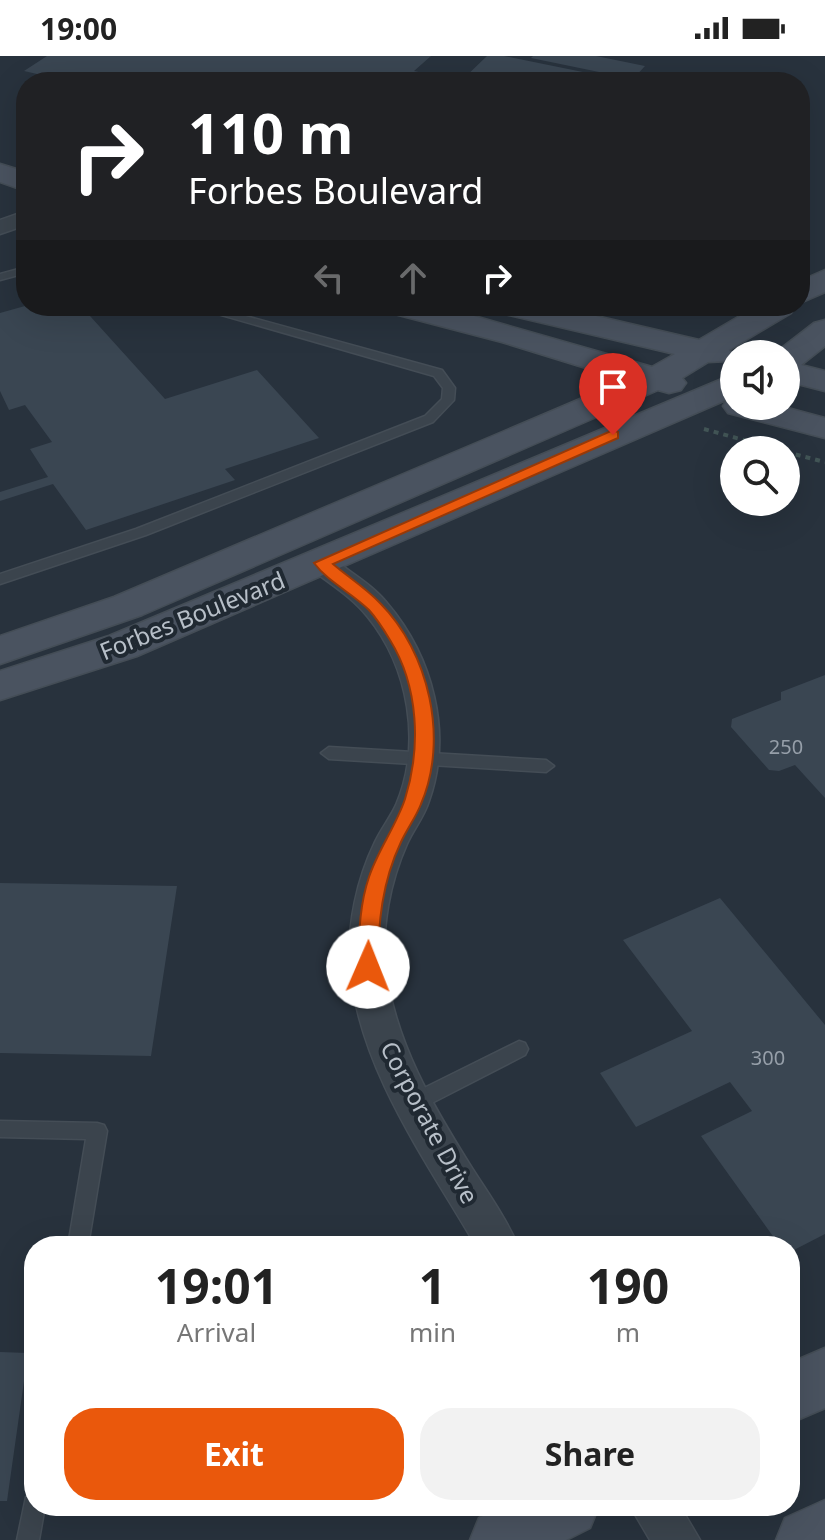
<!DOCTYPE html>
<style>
body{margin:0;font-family:"Noto Sans",sans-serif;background:#f2f2f2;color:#222;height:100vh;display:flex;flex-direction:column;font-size:30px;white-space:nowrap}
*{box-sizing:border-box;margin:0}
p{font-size:26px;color:#767676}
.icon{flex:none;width:44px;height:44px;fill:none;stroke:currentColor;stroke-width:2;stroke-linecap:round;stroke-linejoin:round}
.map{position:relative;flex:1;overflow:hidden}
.panel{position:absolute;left:24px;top:1180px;width:776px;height:280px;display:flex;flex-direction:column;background:#fff;border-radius:32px;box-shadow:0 8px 32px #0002}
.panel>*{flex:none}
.guide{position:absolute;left:16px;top:16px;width:794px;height:244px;border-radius:32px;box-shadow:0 8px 32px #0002;background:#202124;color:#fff;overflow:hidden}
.buttons{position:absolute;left:720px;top:284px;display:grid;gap:16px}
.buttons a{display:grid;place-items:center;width:80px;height:80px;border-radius:50%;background:#fff;box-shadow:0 8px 32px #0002;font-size:40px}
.pin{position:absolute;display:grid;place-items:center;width:68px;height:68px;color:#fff;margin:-82px -34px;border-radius:50% 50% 50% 0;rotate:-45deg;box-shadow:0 0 8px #0007}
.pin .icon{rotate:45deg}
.me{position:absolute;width:88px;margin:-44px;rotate:1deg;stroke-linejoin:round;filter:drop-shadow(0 0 6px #0008)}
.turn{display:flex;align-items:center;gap:28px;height:168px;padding:0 40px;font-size:36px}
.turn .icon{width:104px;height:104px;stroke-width:2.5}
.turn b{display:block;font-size:56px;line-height:68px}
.lanes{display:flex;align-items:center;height:76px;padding:0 40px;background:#0003;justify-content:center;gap:40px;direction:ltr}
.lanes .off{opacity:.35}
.eta{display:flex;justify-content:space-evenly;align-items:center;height:136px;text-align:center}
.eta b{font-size:48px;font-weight:700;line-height:56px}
.action{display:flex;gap:16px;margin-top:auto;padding:16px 40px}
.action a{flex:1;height:92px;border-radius:32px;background:#ea580c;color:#fff;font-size:32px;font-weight:700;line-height:92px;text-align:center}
.action a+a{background:#f2f2f2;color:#222}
.status{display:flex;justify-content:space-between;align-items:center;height:56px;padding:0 40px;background:#fff;direction:ltr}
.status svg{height:22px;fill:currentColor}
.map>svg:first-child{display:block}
</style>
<div class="status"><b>19:00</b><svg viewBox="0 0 49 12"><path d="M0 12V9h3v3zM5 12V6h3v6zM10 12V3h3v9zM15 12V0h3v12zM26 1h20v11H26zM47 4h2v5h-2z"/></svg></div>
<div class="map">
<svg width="825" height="1484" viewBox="0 0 825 1484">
<rect width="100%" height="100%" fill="#28323d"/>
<path fill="#3a4652" d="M 47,0 L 431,0 L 414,15 L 461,25 L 487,0 L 504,0 L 627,25 L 406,26 L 376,20 L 369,26 L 347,26 L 314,19 L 297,25 L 273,22 L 268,26 L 72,26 L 24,15 Z
M 533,0 L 596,0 L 645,10 L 633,23 L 531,2 Z
M 25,250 L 81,250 L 165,343 L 257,314 L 319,382 L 225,413 L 235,424 L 86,474 L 53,428 L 0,445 L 0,436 L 48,421 L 30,393 L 52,386 L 25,349 L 9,354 L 0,335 L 0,257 Z
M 825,619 L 825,742 L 795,709 L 779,715 L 769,714 L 731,671 L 732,663 L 781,644 L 781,636 Z
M 0,827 L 177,830 L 151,1000 L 0,997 Z
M 720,842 L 825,969 L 825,1178 L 790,1196 L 790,1190 L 780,1190 L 701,1080 L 752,1055 L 730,1026 L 636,1071 L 600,1017 L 692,975 L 623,884 Z
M 0,1296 L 28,1297 L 7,1445 L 0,1445 Z"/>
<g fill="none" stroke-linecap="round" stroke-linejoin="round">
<defs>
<path id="lane" d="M 26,211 L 26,217 L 0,224 L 0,218 Z
M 190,250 L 209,250 L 442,314 L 455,332 L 454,344 L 433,366 L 146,479 L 0,528 L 0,518 L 136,473 L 425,360 L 442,343 L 443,332 L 434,320 Z
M 329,691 L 546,704 L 554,710 L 546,716 L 329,703 L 321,697 Z
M 519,985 L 525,987 L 528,993 L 525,999 L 422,1052 L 415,1054 L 408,1052 L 406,1046 L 408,1040 Z
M 0,1065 L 97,1067 L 104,1069 L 107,1075 L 88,1190 L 68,1190 L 86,1083 L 0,1081 Z
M 34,1438 L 34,1450 L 45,1450 L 39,1484 L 17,1484 L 26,1441 Z"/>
<path id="street" d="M 26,155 L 26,169 L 0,178 L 0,164 Z
M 321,498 L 331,501 C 349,516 372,528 387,547 C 433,601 453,677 429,745 C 424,761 413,774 407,788 C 390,826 381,872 386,913 C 395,986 433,1050 472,1112 C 488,1137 506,1162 518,1190 L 476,1190 C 426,1104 358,1012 350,910 C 347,869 357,823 375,786 C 381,773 390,762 396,749 C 422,688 409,611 367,560 C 352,541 330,528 311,513 L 307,507 L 311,501 Z
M 630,1450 L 680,1450 L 700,1484 L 650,1484 Z"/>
<path id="secondary" d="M 0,108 L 26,116 L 26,135 L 0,126 Z
M 825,214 L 825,236 L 800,247 L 800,225 Z
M 386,250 L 439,250 L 652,311 L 675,298 L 501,257 L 496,250 L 553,250 L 699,284 L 757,250 L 796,250 L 791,257 L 729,294 L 732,298 L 728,305 L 708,306 L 682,322 L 686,327 L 681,334 L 669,337 L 658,334 L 142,559 L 0,608 L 0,580 L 114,541 L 625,324 L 502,286 L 391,257 Z
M 825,264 L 825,290 L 801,309 L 825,315 L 825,335 L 786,325 L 786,298 L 774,298 L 814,267 Z
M 734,318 L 734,340 L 729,343 L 734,341 L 734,350 L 780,350 L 825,362 L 825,382 L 728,357 L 723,350 L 728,343 L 137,600 L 0,644 L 0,615 L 109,580 Z
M 825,1292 L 825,1352 L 790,1367 L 790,1307 Z
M 825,1444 L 825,1484 L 776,1484 L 785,1462 Z
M 502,1450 L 599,1450 L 590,1472 L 566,1484 L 470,1484 L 479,1462 Z"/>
</defs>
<use href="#lane" stroke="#444d56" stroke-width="3"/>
<use href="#street" stroke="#444d56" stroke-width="3"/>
<use href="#secondary" stroke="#444d56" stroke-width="3"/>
<path stroke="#425556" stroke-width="4" stroke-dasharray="5 5" stroke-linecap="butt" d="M 704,373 L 780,394
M 786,396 L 825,406"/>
<use href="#lane" fill="#3b444d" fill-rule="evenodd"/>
<use href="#street" fill="#3b444d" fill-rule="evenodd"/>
<use href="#secondary" fill="#4a5360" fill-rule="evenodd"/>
</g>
<path fill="#ea580c" stroke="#983908" stroke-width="2" d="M 613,374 L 618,376 L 618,382 L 333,508 C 348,521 366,532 380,547 C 429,596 449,683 421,748 C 416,761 407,773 401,786 C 382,826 378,867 378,911 L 375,917 L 361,917 L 358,911 C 359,881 359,850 369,821 C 378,794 396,770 405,743 C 421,692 419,631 390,584 C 384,574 377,563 369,554 C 352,537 328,526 314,507 Z"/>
<g text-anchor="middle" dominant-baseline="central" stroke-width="8" stroke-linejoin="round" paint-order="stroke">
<g font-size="20" fill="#969fa9">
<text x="786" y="690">250</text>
<text x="768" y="1001">300</text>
</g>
<g font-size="24" fill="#b7bfc8" stroke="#202932">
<text transform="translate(192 559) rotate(-22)">Forbes Boulevard</text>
<text transform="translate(430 1066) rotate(62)">Corporate Drive</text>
</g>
</g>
</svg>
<div class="buttons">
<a><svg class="icon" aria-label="sound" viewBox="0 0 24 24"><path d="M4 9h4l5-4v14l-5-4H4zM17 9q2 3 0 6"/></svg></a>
<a><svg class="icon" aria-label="search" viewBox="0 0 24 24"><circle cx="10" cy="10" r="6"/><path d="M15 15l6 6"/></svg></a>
</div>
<div class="pin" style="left:613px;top:379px;background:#d93025"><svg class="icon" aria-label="arrive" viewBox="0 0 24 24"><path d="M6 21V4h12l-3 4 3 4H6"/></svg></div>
<svg class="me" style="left:368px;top:911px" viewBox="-20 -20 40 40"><circle r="19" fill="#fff"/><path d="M0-13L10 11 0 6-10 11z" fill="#ea580c"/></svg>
<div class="guide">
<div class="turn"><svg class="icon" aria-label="right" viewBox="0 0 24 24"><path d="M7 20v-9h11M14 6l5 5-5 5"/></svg><div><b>110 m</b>Forbes Boulevard</div></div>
<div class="lanes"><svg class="icon off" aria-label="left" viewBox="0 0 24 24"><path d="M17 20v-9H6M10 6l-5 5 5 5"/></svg><svg class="icon off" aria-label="ahead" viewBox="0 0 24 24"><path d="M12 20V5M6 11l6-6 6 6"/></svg><svg class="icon" aria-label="right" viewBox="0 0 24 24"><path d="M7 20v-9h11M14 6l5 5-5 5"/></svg></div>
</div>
<section class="panel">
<div class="eta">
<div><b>19:01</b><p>Arrival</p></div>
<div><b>1</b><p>min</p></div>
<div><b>190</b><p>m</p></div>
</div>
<div class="action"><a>Exit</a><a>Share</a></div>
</section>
</div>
